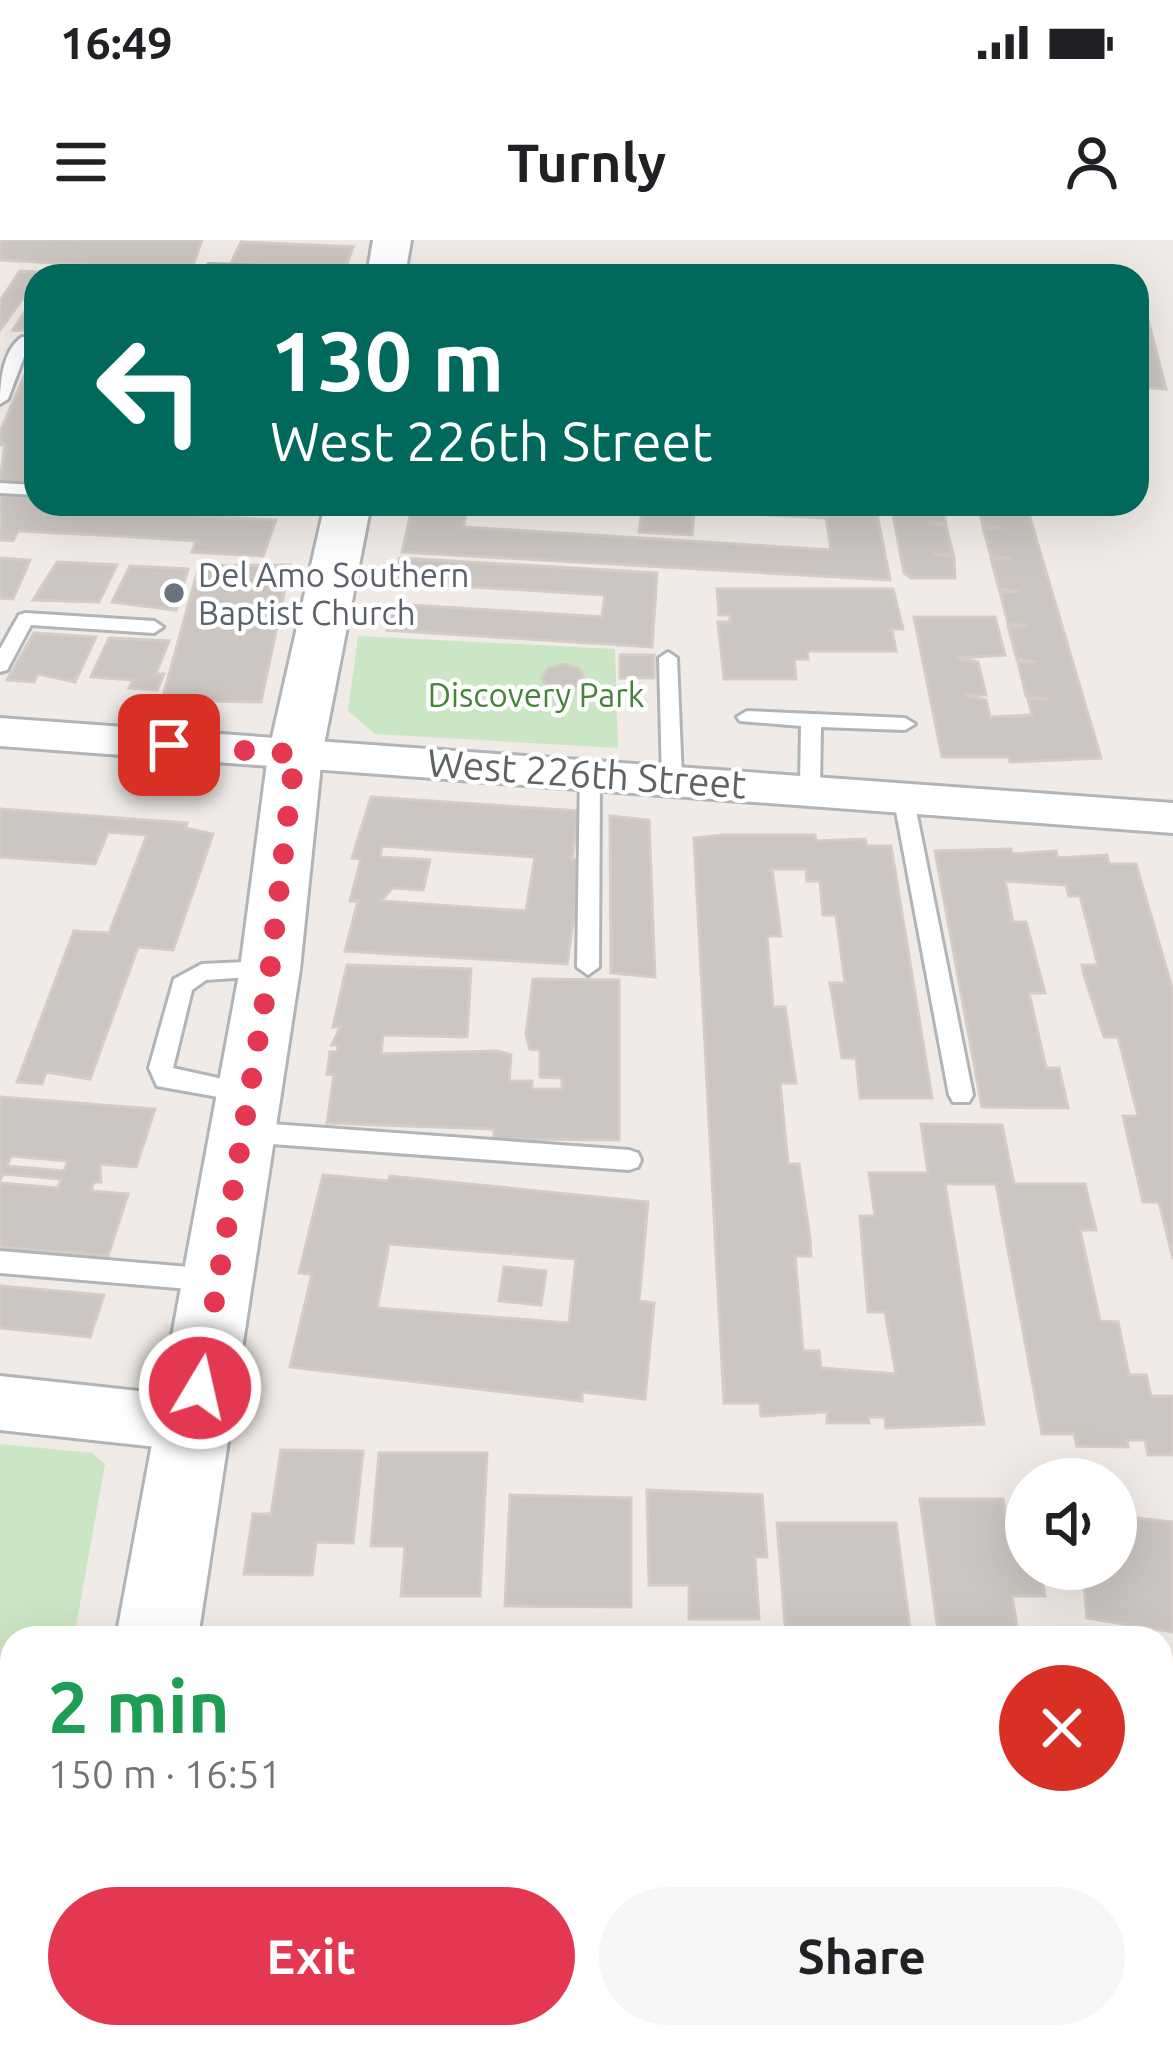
<!DOCTYPE html>
<meta charset="utf-8">
<style>
body{margin:0;font-family:Ubuntu,sans-serif;background:#f6f6f6;color:#202124;height:100vh;display:flex;flex-direction:column;font-size:45px;white-space:nowrap}
*{box-sizing:border-box;margin:0}
p{font-size:39px;color:#757577}
.icon{flex:none;width:66px;height:66px;fill:none;stroke:currentColor;stroke-width:2;stroke-linecap:round;stroke-linejoin:round}
.map{position:relative;flex:1;overflow:hidden}
.panel{position:absolute;left:0px;top:1386px;width:1173px;height:423px;display:flex;flex-direction:column;background:#fff;border-radius:36px 36px 0 0;box-shadow:0 12px 48px #0002}
.panel>*{flex:none}
.banner{position:absolute;left:24px;top:24px;width:1125px;height:252px;border-radius:36px;box-shadow:0 12px 48px #0002;background:#00695c;color:#fff;overflow:hidden}
.tools{position:absolute;left:1005px;top:1218px;display:grid;gap:24px}
.tools a{display:grid;place-items:center;width:132px;height:132px;border-radius:50%;background:#fff;box-shadow:0 12px 48px #0002;font-size:60px}
.pin{position:absolute;display:grid;place-items:center;width:102px;height:102px;color:#fff;margin:-51px;border-radius:24px;box-shadow:0 6px 18px #0006}
.me{position:absolute;width:132px;margin:-66px;rotate:9deg;stroke-linejoin:round;filter:drop-shadow(0 0 9px #0008)}
.turn{display:flex;align-items:center;gap:42px;height:252px;padding:0 48px;font-size:54px}
.turn .icon{width:156px;height:156px;stroke-width:2.5}
.turn b{display:block;font-size:84px;line-height:102px}
.round{display:grid;place-items:center;flex:none;width:126px;height:126px;border-radius:63px;background:#f6f6f6}
.headline{display:flex;align-items:center;justify-content:space-between;height:204px;padding:0 48px}
h1{font-size:72px;font-weight:700;line-height:90px;color:#1e9e55}
.button{display:flex;gap:24px;margin-top:auto;padding:24px 48px}
.button a{flex:1;height:138px;border-radius:72px;background:#e43751;color:#fff;font-size:48px;font-weight:700;line-height:138px;text-align:center}
.button a+a{background:#f6f6f6;color:#202124}
.status{display:flex;justify-content:space-between;align-items:center;height:84px;padding:0 60px;background:#fff;direction:ltr}
.status svg{height:33px;fill:currentColor}
header{display:flex;justify-content:space-between;align-items:center;height:156px;padding:0 48px;background:#fff;font-size:54px;font-weight:700}
.map>svg:first-child{display:block}
</style>
<div class="status"><b>16:49</b><svg viewBox="0 0 49 12"><path d="M0 12V9h3v3zM5 12V6h3v6zM10 12V3h3v9zM15 12V0h3v12zM26 1h20v11H26zM47 4h2v5h-2z"/></svg></div>
<header><svg class="icon" aria-label="menu" viewBox="0 0 24 24"><path d="M4 6h16M4 12h16M4 18h16"/></svg>Turnly<svg class="icon" aria-label="person" viewBox="0 0 24 24"><circle cx="12" cy="8" r="4"/><path d="M4 21q1-7 8-7t8 7"/></svg></header>
<div class="map">
<svg width="1173" height="1808" viewBox="0 0 1173 1808">
<rect width="100%" height="100%" fill="#f0ebe6"/>
<path fill="#cbe6c4" d="M 358,396 L 615,409 L 618,508 L 375,494 L 348,471 Z
M 0,1204 L 92,1213 L 105,1224 L 74,1398 L 12,1398 L 12,1711 L 0,1771 Z"/>
<path fill="#cbc6c2" stroke="#d4ccc5" stroke-width="3" fill-rule="evenodd" d="M 0,0 L 202,0 L 192,28 L 184,30 L 0,20 Z
M 241,2 L 353,7 L 345,29 L 231,23 Z
M 53,29 L 196,36 L 48,36 Z
M 20,31 L 42,32 L 0,90 L 0,61 Z
M 36,55 L 36,91 L 13,90 Z
M 1137,68 L 1145,68 L 1166,149 L 1137,147 Z
M 36,109 L 36,243 L 0,241 L 5,205 L 0,205 L 0,192 Z
M 0,255 L 36,257 L 36,264 L 201,266 L 196,276 L 276,280 L 263,316 L 192,312 L 196,301 L 120,296 L 18,291 L 13,301 L 0,300 Z
M 413,264 L 469,264 L 463,287 L 831,310 L 826,278 L 575,264 L 875,264 L 890,340 L 402,312 Z
M 891,264 L 941,264 L 946,283 L 927,283 L 946,286 L 953,314 L 933,314 L 954,317 L 955,338 L 911,338 L 904,333 Z
M 977,264 L 1026,264 L 1101,518 L 1010,522 L 1009,517 L 942,517 L 914,377 L 995,377 L 1005,415 L 957,418 L 978,422 L 986,455 L 964,455 L 986,460 L 990,477 L 1032,475 L 1028,459 L 1048,459 L 1026,456 L 1018,422 L 1037,422 L 1017,419 L 1008,386 L 1028,386 L 1008,383 L 1000,352 L 1019,352 L 999,349 L 991,319 L 1010,319 L 991,316 L 983,288 L 1002,288 L 983,285 Z
M 642,271 L 694,274 L 692,295 L 639,292 Z
M 0,318 L 30,320 L 13,359 L 0,358 Z
M 400,318 L 657,333 L 652,407 L 387,390 L 395,364 L 602,377 L 605,355 L 393,342 Z
M 57,322 L 117,325 L 99,362 L 33,360 Z
M 290,325 L 261,462 L 162,460 L 199,326 Z
M 130,326 L 188,329 L 176,370 L 112,362 Z
M 717,349 L 893,349 L 903,389 L 892,389 L 896,411 L 807,411 L 808,419 L 794,419 L 796,439 L 724,439 L 718,382 L 730,382 L 730,375 L 719,375 Z
M 34,393 L 96,397 L 75,442 L 38,434 L 34,442 L 7,440 Z
M 109,398 L 169,401 L 156,434 L 164,434 L 157,450 L 129,448 L 133,440 L 91,437 Z
M 620,415 L 654,415 L 654,438 L 620,438 Z
M 564,424 L 579,428 L 584,438 L 578,448 L 562,452 L 547,447 L 542,438 L 548,428 Z
M 371,557 L 579,571 L 572,619 L 582,620 L 567,724 L 345,711 L 358,661 L 350,661 L 361,619 L 352,618 ZM 382,606 L 535,617 L 526,671 L 381,661 L 392,648 L 423,650 L 430,620 L 380,617 Z
M 0,569 L 187,583 L 185,588 L 213,594 L 173,710 L 138,707 L 90,839 L 46,832 L 42,844 L 17,842 L 74,691 L 109,693 L 147,595 L 108,592 L 95,624 L 0,617 Z
M 610,576 L 649,580 L 655,737 L 611,733 Z
M 722,595 L 815,595 L 816,601 L 865,599 L 867,606 L 891,606 L 932,858 L 860,858 L 856,818 L 842,818 L 832,754 L 830,743 L 845,743 L 836,675 L 823,675 L 820,641 L 807,641 L 806,629 L 772,629 L 781,696 L 767,696 L 773,767 L 785,767 L 796,843 L 780,843 L 788,924 L 799,924 L 810,999 L 811,1016 L 795,1016 L 803,1111 L 819,1111 L 821,1128 L 896,1134 L 885,1072 L 868,1072 L 860,976 L 875,976 L 869,933 L 928,933 L 921,884 L 1002,885 L 1014,944 L 1085,944 L 1096,990 L 1080,990 L 1100,1081 L 1118,1082 L 1129,1135 L 1146,1135 L 1151,1156 L 1173,1156 L 1173,1215 L 1148,1215 L 1145,1200 L 1127,1200 L 1128,1207 L 1077,1206 L 1074,1194 L 1042,1194 L 996,944 L 945,944 L 984,1184 L 886,1188 L 885,1177 L 868,1177 L 869,1183 L 827,1183 L 827,1172 L 761,1176 L 760,1163 L 724,1163 L 694,598 Z
M 1011,609 L 1012,614 L 1056,611 L 1058,618 L 1107,615 L 1109,624 L 1136,624 L 1173,751 L 1173,1019 L 1159,962 L 1143,962 L 1123,876 L 1138,876 L 1118,797 L 1104,797 L 1084,735 L 1082,725 L 1098,725 L 1080,656 L 1069,656 L 1066,645 L 1005,641 L 1013,682 L 1026,682 L 1045,753 L 1029,753 L 1046,828 L 1059,828 L 1068,868 L 982,867 L 935,611 Z
M 347,725 L 471,729 L 467,797 L 383,795 L 381,814 L 498,811 L 511,815 L 509,841 L 532,841 L 532,849 L 562,849 L 562,838 L 540,837 L 540,810 L 530,809 L 526,795 L 533,739 L 619,740 L 619,900 L 494,899 L 494,889 L 327,883 L 334,835 L 327,834 L 330,812 L 337,812 L 338,805 L 332,805 L 340,787 L 333,787 Z
M 0,857 L 155,869 L 136,927 L 100,924 L 101,942 L 94,942 L 91,951 L 128,954 L 108,1016 L 0,1007 L 0,943 L 58,948 L 61,939 L 3,934 L 0,941 ZM 11,916 L 68,921 L 64,931 L 7,926 Z
M 323,935 L 388,941 L 390,936 L 648,962 L 639,1061 L 654,1063 L 645,1159 L 582,1152 L 582,1161 L 290,1127 L 312,1034 L 299,1033 ZM 389,1004 L 576,1019 L 569,1083 L 377,1068 Z
M 504,1027 L 546,1031 L 541,1065 L 499,1061 Z
M 0,1046 L 104,1055 L 90,1097 L 0,1088 Z
M 281,1210 L 363,1211 L 353,1303 L 316,1302 L 312,1335 L 244,1334 L 253,1274 L 271,1274 Z
M 379,1213 L 487,1213 L 480,1356 L 401,1356 L 405,1306 L 371,1306 Z
M 647,1250 L 762,1255 L 767,1317 L 755,1317 L 759,1379 L 689,1379 L 689,1345 L 649,1345 Z
M 510,1255 L 631,1258 L 631,1367 L 505,1366 Z
M 920,1259 L 1003,1259 L 1009,1292 L 1026,1292 L 1026,1329 L 1040,1329 L 1045,1356 L 1012,1356 L 1019,1398 L 939,1398 Z
M 1116,1276 L 1173,1282 L 1173,1392 L 1087,1378 L 1083,1329 L 1116,1329 Z
M 777,1283 L 896,1283 L 911,1396 L 786,1397 Z
M 1161,1731 L 1173,1731 L 1173,1808 L 1168,1808 L 1161,1769 Z
M 209,1797 L 263,1797 L 262,1808 L 208,1808 Z
M 507,1797 L 606,1797 L 606,1808 L 507,1808 Z
M 659,1797 L 742,1797 L 743,1808 L 659,1808 Z
M 816,1797 L 950,1797 L 951,1808 L 816,1808 Z
M 1025,1797 L 1130,1797 L 1132,1808 L 1027,1808 Z"/>
<g fill="none" stroke-linecap="round" stroke-linejoin="round">
<defs>
<path id="lane" d="M 209,25 L 386,31 L 393,35 L 214,32 L 207,28 Z
M 22,97 L 36,98 L 36,106 L 28,106 L 8,159 L 0,164 C 0,141 3,110 22,97 Z
M 0,243 L 36,245 L 36,255 L 0,253 Z
M 25,373 L 154,381 L 163,387 L 154,393 L 31,385 L 7,430 L 0,432 L 0,409 L 19,375 Z
M 668,412 L 677,418 L 682,539 L 672,546 L 662,539 L 659,418 Z
M 747,471 L 905,478 L 915,484 L 905,490 L 821,487 L 820,548 L 810,555 L 800,548 L 801,486 L 740,481 L 737,477 Z
M 590,526 L 600,533 L 599,727 L 588,735 L 577,727 L 580,533 Z
M 903,548 L 913,555 L 973,855 L 969,862 L 953,862 L 949,855 L 893,555 Z
M 268,721 L 276,723 L 279,729 L 276,735 L 206,740 L 192,750 L 173,828 L 254,846 L 258,853 L 254,860 L 246,862 L 157,846 L 149,828 L 174,739 L 202,724 Z
M 243,882 L 629,910 L 638,913 L 641,920 L 638,927 L 629,930 L 243,902 L 235,899 L 231,892 L 235,885 Z
M 0,1011 L 213,1029 L 222,1032 L 226,1040 L 222,1048 L 213,1051 L 0,1033 Z"/>
<path id="street" d="M 0,478 L 1173,563 L 1173,593 L 0,506 Z
M 0,1136 L 194,1157 L 214,1165 L 223,1184 L 214,1203 L 194,1211 L 0,1190 Z
M 1161,1528 L 1173,1531 L 1173,1591 L 1164,1594 Z"/>
<path id="secondary" d="M 373,0 L 411,0 L 405,36 L 367,36 Z
M 325,264 L 371,264 L 322,515 L 300,729 L 198,1398 L 116,1398 L 240,729 L 268,515 Z
M 43,1797 L 137,1797 L 136,1808 L 42,1808 Z"/>
</defs>
<use href="#lane" stroke="#b1b5b8" stroke-width="6"/>
<use href="#street" stroke="#b1b5b8" stroke-width="6"/>
<use href="#secondary" stroke="#b1b5b8" stroke-width="6"/>
<use href="#lane" fill="#fff" fill-rule="evenodd"/>
<use href="#street" fill="#fff" fill-rule="evenodd"/>
<use href="#secondary" fill="#fff" fill-rule="evenodd"/>
</g>
<g fill="none" stroke-linecap="round" stroke-linejoin="round">
<path stroke="#e43751" stroke-width="21" stroke-dasharray="0 37.8" d="M 169,505 L 295,514 L 270,729 L 200,1148"/>
</g>
<circle fill="#6b7280" stroke="#fff" stroke-width="4.5" cx="174" cy="353" r="12"/>
<g text-anchor="middle" dominant-baseline="central" stroke-width="9" stroke-linejoin="round" paint-order="stroke">
<g font-size="33" fill="#5b616d" stroke="#fff" text-anchor="start">
<text x="198" y="334">Del Amo Southern<tspan x="198" dy="38">Baptist Church</tspan></text>
</g>
<g font-size="33" fill="#458338" stroke="#fff">
<text x="536" y="454">Discovery Park</text>
</g>
<g font-size="39" fill="#5e6366" stroke="#fff">
<text transform="translate(587 533) rotate(4)">West 226th Street</text>
</g>
</g>
</svg>
<div class="tools">
<a><svg class="icon" aria-label="sound" viewBox="0 0 24 24"><path d="M4 9h4l5-4v14l-5-4H4zM17 9q2 3 0 6"/></svg></a>
</div>
<div class="pin" style="left:169px;top:505px;background:#d93025"><svg class="icon" aria-label="arrive" viewBox="0 0 24 24"><path d="M6 21V4h12l-3 4 3 4H6"/></svg></div>
<svg class="me" style="left:200px;top:1148px" viewBox="-20 -20 40 40"><circle r="17" fill="#e43751" stroke="#fff" stroke-width="3"/><path d="M0-11L8 9 0 5-8 9z" fill="#fff"/></svg>
<div class="banner">
<div class="turn"><svg class="icon" aria-label="left" viewBox="0 0 24 24"><path d="M17 20v-9H6M10 6l-5 5 5 5"/></svg><div><b>130 m</b>West 226th Street</div></div>
</div>
<section class="panel">
<div class="headline"><div><h1>2 min</h1><p>150 m · 16:51</p></div><a class="round" style="background:#d93025;color:#fff"><svg class="icon" aria-label="close" viewBox="0 0 24 24"><path d="M6 6l12 12M18 6L6 18"/></svg></a></div>
<div class="button"><a>Exit</a><a>Share</a></div>
</section>
</div>
